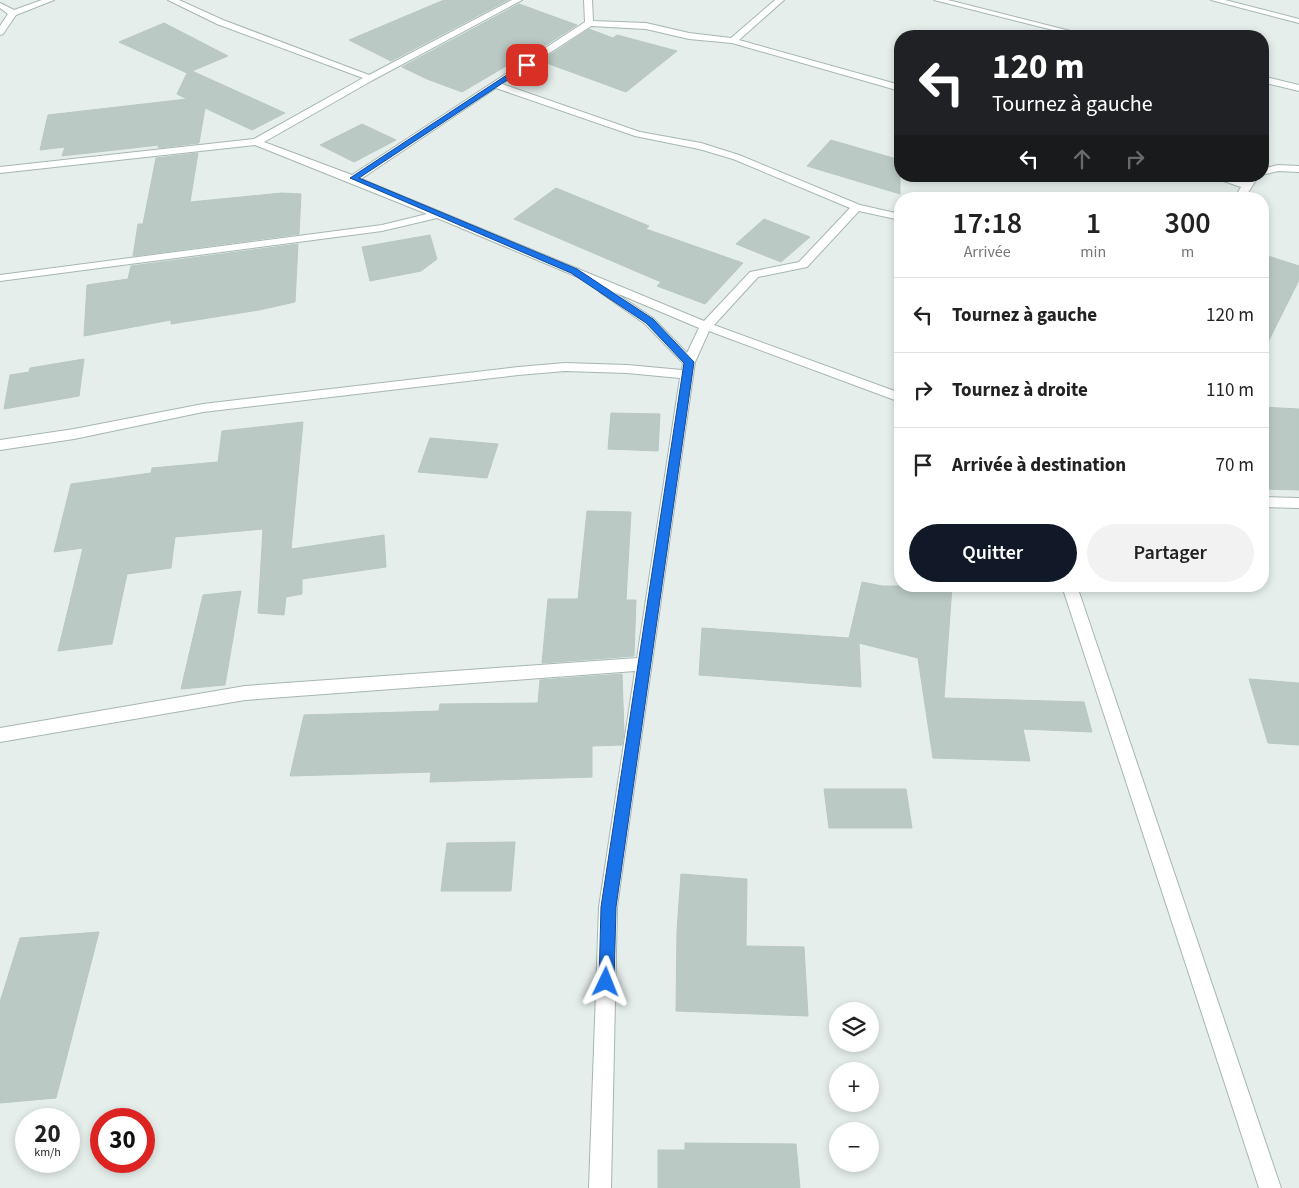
<!DOCTYPE html>
<html lang="fr">
<meta charset="utf-8">
<style>
body{margin:0;font-family:"Source Sans 3",sans-serif;background:#f2f2f2;color:#222;height:100vh;display:flex;flex-direction:column;font-size:19px;white-space:nowrap}
*{box-sizing:border-box;margin:0}
p{font-size:16px;color:#767676}
.icon{flex:none;width:28px;height:28px;fill:none;stroke:currentColor;stroke-width:2;stroke-linecap:round;stroke-linejoin:round}
.map{position:relative;flex:1;overflow:hidden}
.panel{position:absolute;left:894px;top:192px;width:375px;height:400px;display:flex;flex-direction:column;background:#fff;border-radius:20px;box-shadow:0 2px 8px #0003}
.panel>*{flex:none}
.hud{position:absolute;left:894px;top:30px;width:375px;height:152px;border-radius:20px;box-shadow:0 2px 8px #0003;background:#202124;color:#fff;overflow:hidden}
.tools{position:absolute;left:829px;top:1002px;display:grid;gap:10px}
.tools a{display:grid;place-items:center;width:50px;height:50px;border-radius:50%;background:#fff;box-shadow:0 2px 8px #0003;font-size:25px}
.speed{position:absolute;left:15px;top:1108px;display:flex;gap:10px;font-size:25px;font-weight:700;text-align:center}
.speed>*{display:grid;place-content:center;width:65px;height:65px;border-radius:50%;background:#fff;box-shadow:0 2px 8px #0003;line-height:1}
.speed small{font-size:12px;font-weight:400}
.speed .limit{border:8px solid #d22;background:#fff;color:#111}
.pin{position:absolute;display:grid;place-items:center;width:42px;height:42px;color:#fff;margin:-21px;border-radius:10px;box-shadow:0 2px 8px #0006}
.me{position:absolute;width:55px;margin:-28px;rotate:2deg;stroke-linejoin:round;filter:drop-shadow(0 0 4px #0008)}
.turn{display:flex;align-items:center;gap:18px;height:105px;padding:0 15px;font-size:22px}
.turn .icon{width:65px;height:65px;stroke-width:2.5}
.turn b{display:block;font-size:35px;line-height:42px}
.lanes{display:flex;align-items:center;height:48px;padding:0 15px;background:#0003;justify-content:center;gap:25px;direction:ltr}
.lanes .off{opacity:.35}
.eta{display:flex;justify-content:space-evenly;align-items:center;height:85px;text-align:center}
.eta b{font-size:30px;font-weight:600;line-height:35px}
.action{display:flex;gap:10px;margin-top:auto;padding:10px 15px}
.action a{flex:1;height:58px;border-radius:30px;background:#111827;color:#fff;font-size:20px;font-weight:600;line-height:58px;text-align:center}
.action a+a{background:#f2f2f2;color:#222}
ul{padding:0;list-style:none}
li{display:flex;align-items:center;gap:15px;height:75px;padding:0 15px;border-top:1px solid #e0e0e0}
li div{flex:1}
li b{display:block;font-size:19px}
li em{font-style:normal}
.map>svg:first-child{display:block}
</style>
<div class="map">
<svg width="1299" height="1188" viewBox="0 0 1299 1188">
<rect width="100%" height="100%" fill="#e5eeeb"/>
<path fill="#bac9c4" stroke="#b7c8c2" d="M 444,0 L 508,0 L 391,61 L 349,40 Z
M 519,4 L 577,25 L 529,56 L 525,55 L 462,92 L 427,79 L 402,67 Z
M 164,23 L 228,56 L 192,71 L 285,113 L 252,130 L 205,108 L 199,143 L 158,148 L 159,145 L 62,156 L 65,147 L 40,150 L 48,115 L 187,99 L 177,94 L 187,73 L 119,42 Z
M 589,29 L 613,38 L 617,35 L 677,51 L 626,92 L 541,61 Z
M 362,124 L 396,140 L 354,162 L 320,145 Z
M 831,140 L 900,160 L 900,194 L 807,166 Z
M 198,153 L 190,202 L 282,193 L 301,194 L 299,234 L 133,256 L 138,224 L 143,224 L 156,158 Z
M 556,188 L 649,226 L 646,229 L 743,263 L 705,304 L 657,286 L 661,282 L 514,219 Z
M 764,219 L 810,237 L 781,262 L 736,244 Z
M 430,235 L 437,259 L 421,271 L 370,281 L 362,247 Z
M 298,244 L 295,302 L 259,310 L 171,324 L 171,320 L 84,336 L 87,285 L 128,279 L 131,266 Z
M 1262,254 L 1299,266 L 1299,280 L 1262,354 Z
M 84,359 L 79,396 L 4,409 L 10,375 L 29,372 L 30,368 Z
M 1262,407 L 1299,409 L 1299,490 L 1262,489 Z
M 611,413 L 660,414 L 658,451 L 608,449 Z
M 303,422 L 291,549 L 384,535 L 386,567 L 302,579 L 302,594 L 286,597 L 284,615 L 258,613 L 263,529 L 175,537 L 171,568 L 127,574 L 112,644 L 58,651 L 83,548 L 54,552 L 71,484 L 151,473 L 152,468 L 218,462 L 222,431 Z
M 430,438 L 498,444 L 487,478 L 418,472 Z
M 587,511 L 631,512 L 626,600 L 636,600 L 634,656 L 542,663 L 548,599 L 578,599 Z
M 862,582 L 882,586 L 952,586 L 944,698 L 1084,702 L 1092,732 L 1023,729 L 1030,761 L 933,758 L 918,658 L 859,643 L 861,687 L 699,675 L 702,628 L 849,638 Z
M 241,591 L 225,685 L 181,689 L 203,595 Z
M 622,674 L 624,733 L 622,745 L 592,746 L 592,777 L 430,782 L 431,772 L 290,776 L 304,715 L 439,711 L 440,704 L 538,703 L 540,680 Z
M 1249,679 L 1299,683 L 1299,745 L 1268,743 Z
M 824,789 L 906,789 L 912,828 L 829,828 Z
M 515,842 L 511,891 L 441,891 L 447,843 Z
M 681,874 L 747,879 L 746,946 L 804,947 L 808,1016 L 676,1011 L 677,931 Z
M 99,932 L 56,1098 L 0,1103 L 0,1002 L 20,938 Z
M 685,1143 L 796,1144 L 800,1188 L 658,1188 L 658,1150 L 685,1150 Z"/>
<g fill="none" stroke-linecap="round" stroke-linejoin="round">
<defs>
<path id="street" d="M 42,0 L 54,0 L 16,15 L 3,34 L 0,35 L 0,26 L 8,14 L 0,8 L 0,3 L 14,10 Z
M 168,0 L 179,0 L 223,20 L 369,75 L 512,0 L 522,0 L 373,80 L 264,142 L 352,175 L 585,22 L 584,0 L 592,0 L 593,21 L 646,23 L 689,33 L 731,38 L 775,0 L 784,0 L 739,40 L 900,85 L 900,91 L 732,43 L 689,39 L 646,29 L 591,26 L 502,84 L 640,132 L 701,143 L 739,155 L 860,205 L 900,214 L 900,220 L 859,211 L 807,267 L 758,277 L 714,325 L 900,393 L 900,402 L 709,331 L 695,362 L 617,907 L 611,1188 L 589,1188 L 599,907 L 635,671 L 245,700 L 0,742 L 0,728 L 245,686 L 637,658 L 680,378 L 627,373 L 565,371 L 518,375 L 203,412 L 74,439 L 0,450 L 0,440 L 74,429 L 203,404 L 518,367 L 565,363 L 627,365 L 682,370 L 683,363 L 645,324 L 601,293 L 599,291 L 604,288 L 437,218 L 382,231 L 0,281 L 0,275 L 382,225 L 427,214 L 255,145 L 0,173 L 0,167 L 254,139 L 363,78 L 217,24 ZM 496,88 L 635,136 L 699,149 L 733,159 L 850,208 L 799,262 L 750,272 L 704,321 L 361,179 ZM 614,292 L 699,328 L 687,353 L 653,318 Z
M 934,0 L 948,0 L 1090,36 L 1077,36 Z
M 1211,0 L 1225,0 L 1299,19 L 1299,23 Z
M 1262,76 L 1299,85 L 1299,91 L 1262,82 Z
M 1278,165 L 1299,166 L 1299,172 L 1278,171 L 1262,175 L 1262,169 Z
M 1209,176 L 1226,176 L 1245,182 L 1248,176 L 1258,177 L 1244,199 L 1234,199 L 1241,187 Z
M 1262,497 L 1299,498 L 1299,508 L 1262,507 Z
M 1062,586 L 1077,586 L 1281,1188 L 1259,1188 Z"/>
</defs>
<use href="#street" stroke="#a7b6b2" stroke-width="2"/>
<use href="#street" fill="#fff" fill-rule="evenodd"/>
</g>
<path fill="#1a73e8" stroke="#114b97" d="M 525,63 L 530,65 L 359,178 L 577,269 L 653,319 L 694,362 L 616,907 L 614,982 L 611,987 L 606,989 L 601,987 L 599,982 L 601,907 L 684,363 L 646,323 L 571,273 L 350,178 Z"/>
</svg>
<div class="tools">
<a><svg class="icon" aria-label="layers" viewBox="0 0 24 24"><path d="M12 4l9 5-9 5-9-5zM3 14l9 5 9-5"/></svg></a>
<a>+</a>
<a>−</a>
</div>
<div class="speed"><div>20<small>km/h</small></div><div class="limit">30</div></div>
<div class="pin" style="left:527px;top:65px;background:#d93025"><svg class="icon" aria-label="arrive" viewBox="0 0 24 24"><path d="M6 21V4h12l-3 4 3 4H6"/></svg></div>
<svg class="me" style="left:606px;top:982px" viewBox="-20 -20 40 40"><path d="M0-17L14 15 0 8-14 15z" fill="#1a73e8" stroke="#fff" stroke-width="4"/></svg>
<div class="hud">
<div class="turn"><svg class="icon" aria-label="left" viewBox="0 0 24 24"><path d="M17 20v-9H6M10 6l-5 5 5 5"/></svg><div><b>120 m</b>Tournez à gauche</div></div>
<div class="lanes"><svg class="icon" aria-label="left" viewBox="0 0 24 24"><path d="M17 20v-9H6M10 6l-5 5 5 5"/></svg><svg class="icon off" aria-label="ahead" viewBox="0 0 24 24"><path d="M12 20V5M6 11l6-6 6 6"/></svg><svg class="icon off" aria-label="right" viewBox="0 0 24 24"><path d="M7 20v-9h11M14 6l5 5-5 5"/></svg></div>
</div>
<section class="panel">
<div class="eta">
<div><b>17:18</b><p>Arrivée</p></div>
<div><b>1</b><p>min</p></div>
<div><b>300</b><p>m</p></div>
</div>
<ul>
<li><svg class="icon" aria-label="left" viewBox="0 0 24 24"><path d="M17 20v-9H6M10 6l-5 5 5 5"/></svg><div><b>Tournez à gauche</b></div><em>120 m</em></li>
<li><svg class="icon" aria-label="right" viewBox="0 0 24 24"><path d="M7 20v-9h11M14 6l5 5-5 5"/></svg><div><b>Tournez à droite</b></div><em>110 m</em></li>
<li><svg class="icon" aria-label="arrive" viewBox="0 0 24 24"><path d="M6 21V4h12l-3 4 3 4H6"/></svg><div><b>Arrivée à destination</b></div><em>70 m</em></li>
</ul>
<div class="action"><a>Quitter</a><a>Partager</a></div>
</section>
</div>
